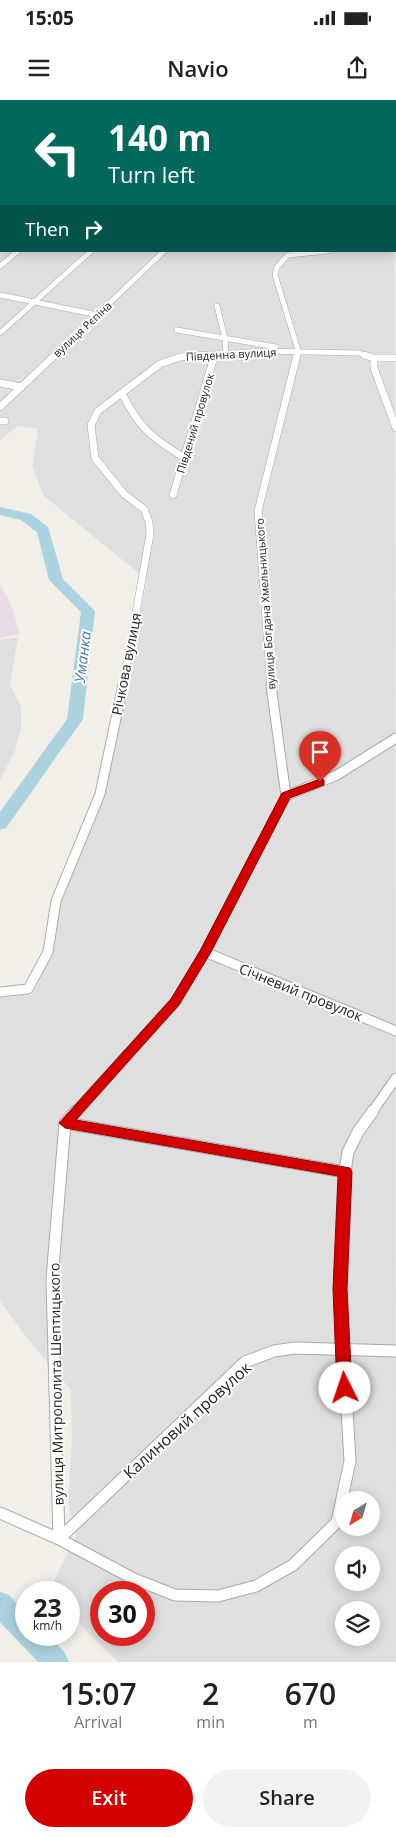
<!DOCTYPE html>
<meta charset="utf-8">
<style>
body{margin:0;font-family:"Open Sans",sans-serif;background:#f2f2f2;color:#222;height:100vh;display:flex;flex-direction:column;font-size:19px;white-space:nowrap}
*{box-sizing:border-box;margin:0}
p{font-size:16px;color:#767676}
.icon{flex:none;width:28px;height:28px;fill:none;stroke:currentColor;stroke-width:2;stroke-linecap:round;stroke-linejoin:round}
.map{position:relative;height:1562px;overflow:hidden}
.details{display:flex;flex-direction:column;background:#fff;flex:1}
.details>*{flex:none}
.top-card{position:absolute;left:0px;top:0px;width:396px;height:152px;box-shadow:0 2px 12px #0003;background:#00695c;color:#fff;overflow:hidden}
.needle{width:32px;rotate:217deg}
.buttons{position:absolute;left:335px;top:1391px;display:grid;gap:10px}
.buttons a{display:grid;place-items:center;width:45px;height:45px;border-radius:50%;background:#fff;box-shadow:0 2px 12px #0003;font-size:25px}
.speed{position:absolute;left:15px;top:1481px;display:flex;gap:10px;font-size:25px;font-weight:700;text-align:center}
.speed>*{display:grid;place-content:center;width:65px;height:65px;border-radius:50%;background:#fff;box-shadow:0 2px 12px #0003;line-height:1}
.speed small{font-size:12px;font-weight:400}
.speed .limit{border:8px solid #d22;background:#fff;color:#111}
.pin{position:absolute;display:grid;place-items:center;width:42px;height:42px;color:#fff;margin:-51px -21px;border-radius:50% 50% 50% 0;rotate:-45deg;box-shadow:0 0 5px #0007}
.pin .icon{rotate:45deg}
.me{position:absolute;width:55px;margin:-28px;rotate:356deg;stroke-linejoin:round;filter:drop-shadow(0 0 4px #0008)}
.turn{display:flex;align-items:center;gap:18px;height:105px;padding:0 25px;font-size:22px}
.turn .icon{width:65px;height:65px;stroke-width:2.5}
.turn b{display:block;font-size:35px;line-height:42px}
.then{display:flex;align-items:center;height:48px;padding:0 25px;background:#0003;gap:10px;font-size:19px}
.eta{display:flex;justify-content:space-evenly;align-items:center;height:85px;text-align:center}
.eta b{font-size:30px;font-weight:600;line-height:35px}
.cta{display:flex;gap:10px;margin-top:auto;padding:10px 25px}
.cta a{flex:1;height:58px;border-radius:30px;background:#d40000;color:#fff;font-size:20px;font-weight:600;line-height:58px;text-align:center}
.cta a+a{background:#f2f2f2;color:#222}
.status{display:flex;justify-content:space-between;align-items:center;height:35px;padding:0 25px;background:#fff;direction:ltr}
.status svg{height:14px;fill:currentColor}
header{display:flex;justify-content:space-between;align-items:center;height:65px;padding:0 25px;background:#fff;font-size:22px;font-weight:600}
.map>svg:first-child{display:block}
</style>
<div class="status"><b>15:05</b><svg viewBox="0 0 49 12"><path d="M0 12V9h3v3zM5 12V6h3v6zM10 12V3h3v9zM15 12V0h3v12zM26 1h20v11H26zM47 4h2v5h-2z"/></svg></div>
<header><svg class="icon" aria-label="menu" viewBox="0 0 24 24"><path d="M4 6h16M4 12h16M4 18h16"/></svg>Navio<svg class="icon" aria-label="share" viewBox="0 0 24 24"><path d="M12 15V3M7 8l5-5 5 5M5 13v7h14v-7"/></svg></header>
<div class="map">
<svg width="396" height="1562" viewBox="0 0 396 1562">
<rect width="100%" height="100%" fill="#f2efe9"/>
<path fill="#e0dfdf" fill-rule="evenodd" d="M 0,0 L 192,0 L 195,1 L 1,1 L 0,87 Z
M 395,27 L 396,1562 L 118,1562 L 69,1513 L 69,1492 L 48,1492 L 76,1437 L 68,1402 L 72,1342 L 71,1290 L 27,1238 L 0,1201 L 0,898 L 32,895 L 54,851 L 60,801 L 105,689 L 147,480 L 44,396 L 32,367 L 38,329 L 18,326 L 0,340 L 0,94 L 1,151 L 395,151 ZM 344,1400 L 371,1400 L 371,1428 L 344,1428 ZM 344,1455 L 371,1455 L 371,1482 L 344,1482 ZM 101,1492 L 144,1492 L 144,1535 L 101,1535 ZM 344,1510 L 371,1510 L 371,1538 L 344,1538 Z
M 18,537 L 10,585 L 21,606 L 21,629 L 15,651 L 0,680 L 0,540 Z"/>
<path fill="#ebdbe8" d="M 0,484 L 10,502 L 20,534 L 0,538 Z"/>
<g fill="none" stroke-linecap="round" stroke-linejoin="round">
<path fill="#aad3df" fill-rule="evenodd" d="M 0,407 L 31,414 L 48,427 L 63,479 L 95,511 L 83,619 L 6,728 L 0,730 L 0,712 L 67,619 L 81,512 L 49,480 L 37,432 L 21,420 L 0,415 Z
M 0,1492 L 9,1495 L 26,1513 L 26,1535 L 48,1535 L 65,1553 L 69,1562 L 38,1562 L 0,1522 Z"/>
<defs>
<path id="minor-far3" d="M 196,0 L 198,1
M 342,0 L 345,1
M 395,89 L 396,91
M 0,166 L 18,151
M 0,195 L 98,215
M 217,206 L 225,238 L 226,253
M 177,230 L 276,247
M 0,233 L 91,151
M 54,256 L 164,151
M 194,256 L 263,251 L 359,253 L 368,256
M 216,256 L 220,254
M 297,256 L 298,250 L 275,175 L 277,167 L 288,155 L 328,151"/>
<path id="minor-far2" d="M 364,255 L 374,258 L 396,258
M 374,258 L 374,268 L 396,328
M 0,283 L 21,287
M 122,293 C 138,327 153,339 185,358
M 0,307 L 55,255
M 0,321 L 5,321
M 173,395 L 214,257 L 219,255
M 123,586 L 150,434 L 149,422 L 144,409 L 124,394 L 95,358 L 91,325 L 98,311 L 160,264 L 180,257 L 212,255
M 271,586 L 258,411 L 297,255"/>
<path id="minor-far1" d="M 271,585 L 286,696
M 205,852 L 396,931
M 0,892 L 28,889 L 48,852 L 56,801 L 100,694 L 123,585
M 75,1012 L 175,902 L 205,852 L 286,696 L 337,675 L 396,638
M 372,1012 L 396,978"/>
<path id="minor" d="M 65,1023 L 345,1072
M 0,1413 L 59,1439 L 134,1479 L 175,1495 L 218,1496 L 256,1486 L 293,1465 L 337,1422 L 350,1361 L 340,1189 L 345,1072 L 348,1052 L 358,1032 L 373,1011
M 59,1439 L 52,1179 L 65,1023 L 76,1011
M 59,1439 L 245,1262 L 274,1251 L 295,1248 L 396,1251"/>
<path id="secondary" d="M 395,22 L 396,22 L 396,26 L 395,26 Z
M 0,89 L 1,89 L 1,93 L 0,93 Z"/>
</defs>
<use href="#minor-far3" stroke="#a9a9a9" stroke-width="6"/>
<use href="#minor-far2" stroke="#a9a9a9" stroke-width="8"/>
<use href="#minor-far1" stroke="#a9a9a9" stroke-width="11"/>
<use href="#minor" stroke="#a9a9a9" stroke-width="13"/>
<use href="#secondary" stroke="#707d05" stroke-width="2"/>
<use href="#minor-far3" stroke="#fff" stroke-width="5"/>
<use href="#minor-far2" stroke="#fff" stroke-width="7"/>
<use href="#minor-far1" stroke="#fff" stroke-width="9"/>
<use href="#minor" stroke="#fff" stroke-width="11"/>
<use href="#secondary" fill="#f7fabf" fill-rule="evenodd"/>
</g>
<path fill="#d40000" stroke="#8a0000" d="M 320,679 L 324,680 L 324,685 L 290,698 L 211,852 L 179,905 L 76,1020 L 350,1068 L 352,1072 L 347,1189 L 352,1288 L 350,1292 L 345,1294 L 339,1292 L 337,1288 L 333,1189 L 338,1076 L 65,1028 L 59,1023 L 171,899 L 200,851 L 282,693 Z"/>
<g text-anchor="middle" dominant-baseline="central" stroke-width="4" stroke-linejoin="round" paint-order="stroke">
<g font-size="11" fill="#222" stroke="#fff">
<text transform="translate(82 229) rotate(-43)">вулиця Рєпіна</text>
<text transform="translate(231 254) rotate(-3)">Південна вулиця</text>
<text transform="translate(195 323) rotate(-73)">Південий провулок</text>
<text transform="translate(265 504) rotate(-94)">вулиця Богдана Хмельницького</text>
</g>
<g font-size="14" fill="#222" stroke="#fff">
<text transform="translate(126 564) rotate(-79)">Річкова вулиця</text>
<text transform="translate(301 892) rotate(22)">Січневий провулок</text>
<text transform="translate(56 1284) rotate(-91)">вулиця Митрополита Шептицького</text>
</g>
<g font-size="15" font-style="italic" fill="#4a7aab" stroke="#fff">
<text transform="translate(82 557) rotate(-83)">Уманка</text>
</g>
<g font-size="16" fill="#222" stroke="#fff">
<text transform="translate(187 1320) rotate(-42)">Калиновий провулок</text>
</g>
</g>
</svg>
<div class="buttons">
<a><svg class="needle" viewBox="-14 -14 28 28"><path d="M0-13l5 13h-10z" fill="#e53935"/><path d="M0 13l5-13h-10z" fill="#767676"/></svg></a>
<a><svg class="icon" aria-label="sound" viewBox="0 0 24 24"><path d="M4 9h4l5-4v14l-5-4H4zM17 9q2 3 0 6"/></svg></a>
<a><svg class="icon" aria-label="layers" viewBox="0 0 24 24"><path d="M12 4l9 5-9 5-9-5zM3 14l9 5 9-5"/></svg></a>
</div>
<div class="speed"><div>23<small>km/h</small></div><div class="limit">30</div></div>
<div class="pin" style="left:320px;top:682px;background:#d93025"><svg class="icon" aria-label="arrive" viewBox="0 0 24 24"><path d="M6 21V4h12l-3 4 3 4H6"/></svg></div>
<svg class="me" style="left:345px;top:1288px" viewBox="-20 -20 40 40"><circle r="19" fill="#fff"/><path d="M0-13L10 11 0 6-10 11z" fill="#d40000"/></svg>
<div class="top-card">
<div class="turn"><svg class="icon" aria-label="left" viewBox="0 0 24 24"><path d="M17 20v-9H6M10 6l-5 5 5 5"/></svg><div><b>140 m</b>Turn left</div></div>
<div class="then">Then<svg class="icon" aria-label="right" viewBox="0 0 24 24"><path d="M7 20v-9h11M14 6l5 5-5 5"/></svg></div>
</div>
</div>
<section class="details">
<div class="eta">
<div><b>15:07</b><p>Arrival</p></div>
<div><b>2</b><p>min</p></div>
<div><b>670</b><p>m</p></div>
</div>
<div class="cta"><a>Exit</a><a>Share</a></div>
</section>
